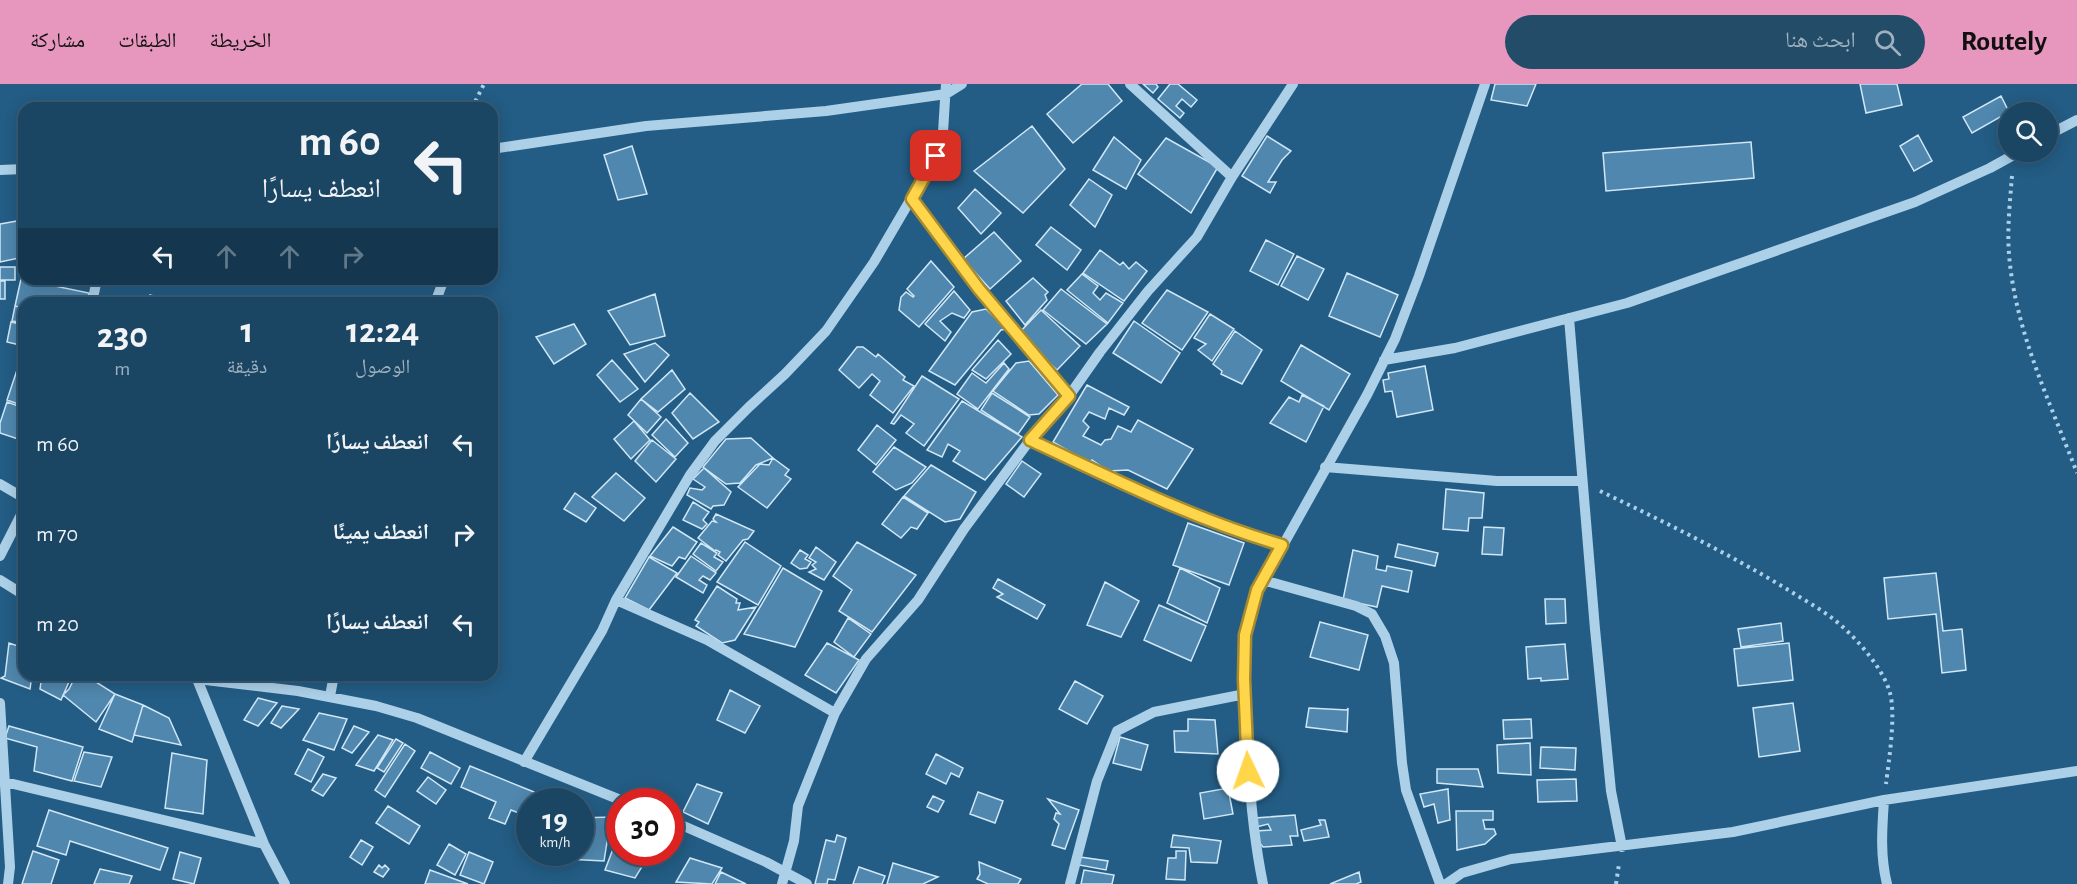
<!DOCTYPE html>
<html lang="ar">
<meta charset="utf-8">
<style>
body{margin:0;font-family:"Alegreya Sans","Noto Naskh Arabic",sans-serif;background:#234c69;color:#f1f3f6;direction:rtl;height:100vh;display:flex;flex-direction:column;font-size:22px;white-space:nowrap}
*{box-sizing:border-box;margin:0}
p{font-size:20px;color:#9fb1be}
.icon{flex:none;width:33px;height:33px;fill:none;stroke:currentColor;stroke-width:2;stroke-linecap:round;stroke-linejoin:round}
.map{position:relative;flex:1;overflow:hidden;direction:ltr}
.side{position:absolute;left:18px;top:213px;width:480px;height:384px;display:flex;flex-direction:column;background:#1a4563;border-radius:18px;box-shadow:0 3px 15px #0003,0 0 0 2px #385d78;direction:rtl}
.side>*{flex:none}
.hud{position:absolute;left:18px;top:18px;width:480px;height:183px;border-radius:18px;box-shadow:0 3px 15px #0003,0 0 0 2px #385d78;direction:rtl;background:#1a4563;color:#f1f3f6;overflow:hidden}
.tools{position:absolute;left:1998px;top:18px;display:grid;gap:12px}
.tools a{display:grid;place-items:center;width:60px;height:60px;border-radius:50%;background:#1a4563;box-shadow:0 3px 15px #0003,0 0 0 2px #385d78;font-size:30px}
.speed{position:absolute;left:516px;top:704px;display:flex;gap:12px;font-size:30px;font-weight:700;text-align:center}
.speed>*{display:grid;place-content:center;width:78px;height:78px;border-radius:50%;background:#1a4563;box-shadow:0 3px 15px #0003,0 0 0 2px #385d78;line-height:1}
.speed small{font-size:15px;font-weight:400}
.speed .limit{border:9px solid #d22;background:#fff;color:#111}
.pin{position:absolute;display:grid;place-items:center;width:51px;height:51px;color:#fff;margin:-26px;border-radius:12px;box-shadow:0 3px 9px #0006}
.me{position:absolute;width:66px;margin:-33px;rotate:357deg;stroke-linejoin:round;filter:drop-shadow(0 0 4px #0008)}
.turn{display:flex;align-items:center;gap:21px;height:126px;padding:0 18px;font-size:27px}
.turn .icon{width:78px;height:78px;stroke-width:2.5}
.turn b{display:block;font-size:42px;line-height:51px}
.lanes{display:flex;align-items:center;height:57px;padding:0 18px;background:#0003;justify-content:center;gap:30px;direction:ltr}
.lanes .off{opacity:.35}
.eta{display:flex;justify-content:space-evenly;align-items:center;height:102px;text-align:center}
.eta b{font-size:36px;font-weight:600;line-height:42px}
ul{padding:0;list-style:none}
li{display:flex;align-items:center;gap:18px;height:90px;padding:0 18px}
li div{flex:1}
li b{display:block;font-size:22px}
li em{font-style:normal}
header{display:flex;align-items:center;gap:36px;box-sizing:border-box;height:84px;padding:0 30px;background:#e797bd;color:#111}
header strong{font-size:28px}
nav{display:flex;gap:33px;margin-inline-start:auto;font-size:21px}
.search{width:420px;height:54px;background:#234c69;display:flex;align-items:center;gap:15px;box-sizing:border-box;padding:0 21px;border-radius:33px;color:#9fb1be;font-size:22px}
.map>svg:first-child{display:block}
</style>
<header>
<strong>Routely</strong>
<div class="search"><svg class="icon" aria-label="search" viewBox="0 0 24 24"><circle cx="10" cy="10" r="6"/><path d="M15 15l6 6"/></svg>ابحث هنا</div>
<nav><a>الخريطة</a><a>الطبقات</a><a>مشاركة</a></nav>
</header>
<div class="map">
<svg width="2077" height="800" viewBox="0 0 2077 800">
<rect width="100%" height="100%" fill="#235c84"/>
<path fill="#5087ae" stroke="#d0e7f6" stroke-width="1.5" d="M 1082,0 L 1108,0 L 1122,17 L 1073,59 L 1047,30 Z
M 1143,0 L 1156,0 L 1158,3 L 1153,9 Z
M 1170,0 L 1178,0 L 1197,16 L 1191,23 L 1182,15 L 1176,22 L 1184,29 L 1180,34 L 1158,15 Z
M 1495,0 L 1536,0 L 1527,22 L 1491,16 Z
M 1860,0 L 1897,0 L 1902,21 L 1866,29 Z
M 2001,12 L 2009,28 L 1972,49 L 1963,33 Z
M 1032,42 L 1065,85 L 1023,129 L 974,87 Z
M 1918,51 L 1932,77 L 1914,87 L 1900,62 Z
M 1267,52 L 1291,67 L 1282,76 L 1268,98 L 1276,98 L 1270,109 L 1242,92 Z
M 1114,53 L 1141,76 L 1126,105 L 1093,86 Z
M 1166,54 L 1218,83 L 1191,129 L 1138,90 Z
M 1751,58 L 1754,94 L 1606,107 L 1603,69 Z
M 632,62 L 647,110 L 618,116 L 604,71 Z
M 1089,95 L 1112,111 L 1095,143 L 1070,121 Z
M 975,105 L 1001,129 L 981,150 L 958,124 Z
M 23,136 L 24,173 L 0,178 L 0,140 Z
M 1051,143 L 1081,166 L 1067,186 L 1036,161 Z
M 994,148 L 1021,177 L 990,205 L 963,175 Z
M 1266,156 L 1294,170 L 1278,201 L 1250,187 Z
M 1100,166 L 1120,181 L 1123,178 L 1129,185 L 1136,178 L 1147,187 L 1124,217 L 1083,189 Z
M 1297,172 L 1324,185 L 1308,216 L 1281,202 Z
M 931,177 L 954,203 L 919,243 L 899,226 L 901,213 L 906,208 L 913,213 L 914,212 L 907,205 Z
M 0,183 L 15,183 L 15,196 L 0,196 Z
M 1347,189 L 1398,211 L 1380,253 L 1329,232 Z
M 1082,190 L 1098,202 L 1093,209 L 1100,216 L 1106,209 L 1123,219 L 1108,239 L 1067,206 Z
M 1033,194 L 1048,208 L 1045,211 L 1047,216 L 1025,241 L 1006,217 Z
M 21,195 L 89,209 L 87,219 L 24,219 L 24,224 L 15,222 Z
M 0,197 L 5,197 L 5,215 L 0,215 Z
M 1061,205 L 1107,240 L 1086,260 L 1043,226 Z
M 1167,206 L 1208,228 L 1182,266 L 1142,239 Z
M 954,207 L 970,226 L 964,234 L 952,229 L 940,237 L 951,248 L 945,257 L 925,240 Z
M 655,210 L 665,252 L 630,261 L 608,227 Z
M 150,211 L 161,214 L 159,219 L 148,219 Z
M 15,222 L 24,224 L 24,239 L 12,237 Z
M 986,225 L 1007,245 L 1001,246 L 955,301 L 929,287 L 972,228 Z
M 1041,226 L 1080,262 L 1057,286 L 1018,250 Z
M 1210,230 L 1234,245 L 1212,277 L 1198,266 L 1206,260 L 1194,254 Z
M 1134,237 L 1180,269 L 1161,299 L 1113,269 Z
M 11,238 L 24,241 L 24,262 L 7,258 Z
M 574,240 L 586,260 L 554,280 L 536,253 Z
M 1235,247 L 1262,266 L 1242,300 L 1221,290 L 1222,287 L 1213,280 Z
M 998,256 L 1011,270 L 986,295 L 972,286 Z
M 655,259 L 669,271 L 645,298 L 624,270 Z
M 1301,261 L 1350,290 L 1329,326 L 1281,297 Z
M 857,263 L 863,263 L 876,273 L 878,270 L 905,293 L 903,296 L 914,302 L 893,329 L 870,311 L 880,297 L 872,290 L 859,304 L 839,286 Z
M 612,276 L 638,305 L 620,318 L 597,291 Z
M 1029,277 L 1058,311 L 1039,330 L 1029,331 L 993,307 L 1016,279 Z
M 1004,279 L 1009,285 L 978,325 L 957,310 L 972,289 L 986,299 Z
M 1425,282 L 1433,326 L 1397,333 L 1392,307 L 1385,308 L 1383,296 L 1389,295 L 1388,289 Z
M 17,286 L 24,289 L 24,322 L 7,316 Z
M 672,286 L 685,305 L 658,328 L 641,315 Z
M 922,292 L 959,315 L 924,362 L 906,349 L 914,340 L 901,331 L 894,340 L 891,339 Z
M 1087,301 L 1129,323 L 1124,331 L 1109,324 L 1105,335 L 1089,328 L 1083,337 L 1089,343 L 1083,352 L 1101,361 L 1105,356 L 1111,355 L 1118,342 L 1131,348 L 1138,336 L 1193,365 L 1167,405 L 1128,386 L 1108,387 L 1092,376 L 1089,379 L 1053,358 Z
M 690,309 L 719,338 L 693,355 L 672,329 Z
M 992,309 L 1030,333 L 1018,350 L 981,326 Z
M 1302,311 L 1324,322 L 1306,358 L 1270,339 L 1289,313 L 1299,318 Z
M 641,315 L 661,333 L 647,349 L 628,331 Z
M 962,317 L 1022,353 L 985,396 L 953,377 L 960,367 L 948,360 L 942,373 L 927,366 Z
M 7,318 L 24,324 L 24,357 L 0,349 L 0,339 Z
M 666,335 L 688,359 L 675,373 L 652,351 Z
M 634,337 L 650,356 L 631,375 L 614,355 Z
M 877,341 L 896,356 L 876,381 L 858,366 Z
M 751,354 L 773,374 L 756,381 L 740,399 L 726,400 L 703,383 L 726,355 Z
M 652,356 L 676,375 L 656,398 L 635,377 Z
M 894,363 L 926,383 L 912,399 L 896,406 L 873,388 Z
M 773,374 L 789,386 L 785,391 L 791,395 L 767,424 L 738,403 L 760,380 L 769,381 Z
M 1022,377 L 1041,390 L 1024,413 L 1006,400 Z
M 931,381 L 976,408 L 960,435 L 945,438 L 904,412 Z
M 704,384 L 731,408 L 724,421 L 713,422 L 711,425 L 687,411 L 690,404 L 702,406 L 705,403 L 693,395 Z
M 616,389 L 645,414 L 624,437 L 592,413 Z
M 1446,405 L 1484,409 L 1482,434 L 1469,434 L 1468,447 L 1443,445 Z
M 575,409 L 596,424 L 586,438 L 564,425 Z
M 903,413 L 928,429 L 917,445 L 911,443 L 901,454 L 882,440 Z
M 693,418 L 709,428 L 703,436 L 707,440 L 702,445 L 683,436 Z
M 716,430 L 754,447 L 748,455 L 743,456 L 726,477 L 718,471 L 720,468 L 716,466 L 715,467 L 698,454 L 712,437 L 716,438 L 713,435 Z
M 1188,439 L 1244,459 L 1229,501 L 1173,481 Z
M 673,443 L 697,458 L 685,475 L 679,473 L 672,482 L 650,472 Z
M 1484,443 L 1504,444 L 1502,471 L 1482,470 Z
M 745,458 L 781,482 L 758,521 L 717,498 Z
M 857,458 L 916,491 L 872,548 L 839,527 L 852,506 L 833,492 Z
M 701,459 L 717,469 L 714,473 L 723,478 L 716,487 L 693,470 Z
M 1398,460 L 1438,469 L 1435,482 L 1395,473 Z
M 816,463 L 836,478 L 824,496 L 809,488 L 816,485 L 812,481 L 816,478 L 809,474 Z
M 800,466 L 808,471 L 805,475 L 811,478 L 807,484 L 800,485 L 791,479 Z
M 1353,466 L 1378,472 L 1376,485 L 1386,487 L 1387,482 L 1412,487 L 1408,508 L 1382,502 L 1377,523 L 1343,516 Z
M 691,472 L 716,489 L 710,496 L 703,492 L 699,496 L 707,501 L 703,509 L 676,493 Z
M 649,473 L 677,489 L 649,526 L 625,514 Z
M 783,484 L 822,507 L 795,563 L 744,550 Z
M 1180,484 L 1220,504 L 1207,539 L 1167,519 Z
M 1936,489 L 1943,547 L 1962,545 L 1966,586 L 1942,589 L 1936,530 L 1888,535 L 1884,494 Z
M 998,495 L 1045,521 L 1037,535 L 997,513 L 1003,510 L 993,504 Z
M 1105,498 L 1139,517 L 1121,553 L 1087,541 Z
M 717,502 L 737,515 L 736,519 L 740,519 L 738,526 L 756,523 L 735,556 L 722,559 L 696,542 L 699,538 L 695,536 Z
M 1545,515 L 1565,515 L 1566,539 L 1546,540 Z
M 1159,521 L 1206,542 L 1191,577 L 1144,556 Z
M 848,534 L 871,550 L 854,573 L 834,558 Z
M 1320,538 L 1368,551 L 1359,586 L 1310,573 Z
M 1781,539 L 1783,557 L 1741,563 L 1738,545 Z
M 9,559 L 24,564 L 24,591 L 32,591 L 30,605 L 1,594 L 5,592 Z
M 827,559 L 859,576 L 836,609 L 805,591 Z
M 1789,559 L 1793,596 L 1738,602 L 1734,565 Z
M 1565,560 L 1568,595 L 1541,597 L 1541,594 L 1528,595 L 1526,563 Z
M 42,591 L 72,591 L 61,616 L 40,605 Z
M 76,591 L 85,591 L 115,610 L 96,638 L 63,611 L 69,605 Z
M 1075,597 L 1103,612 L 1087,640 L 1059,625 Z
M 730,606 L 760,622 L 745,649 L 717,636 Z
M 115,610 L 143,621 L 132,658 L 99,645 Z
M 258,614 L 277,619 L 258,642 L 244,636 Z
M 1793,619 L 1800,667 L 1759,673 L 1753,624 Z
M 143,621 L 169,634 L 181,661 L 134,651 Z
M 282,622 L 299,625 L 281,644 L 271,639 Z
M 1309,624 L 1347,626 L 1348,624 L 1347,648 L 1306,643 Z
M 319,629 L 347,635 L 334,666 L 303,656 Z
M 1188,635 L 1215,636 L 1218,670 L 1175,668 L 1174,647 L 1188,647 Z
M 1531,635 L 1532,654 L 1504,655 L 1503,636 Z
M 9,642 L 83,663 L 72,697 L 34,687 L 37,663 L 5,654 Z
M 354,642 L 369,648 L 352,669 L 342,664 Z
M 378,651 L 393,656 L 374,687 L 356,681 Z
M 1120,653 L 1148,661 L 1141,686 L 1113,679 Z
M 396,655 L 403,659 L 384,688 L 377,684 Z
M 1530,659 L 1531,691 L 1498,689 L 1497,661 Z
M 405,660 L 415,667 L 385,713 L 375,706 Z
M 1541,663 L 1576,664 L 1575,686 L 1540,684 Z
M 308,665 L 324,673 L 311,698 L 295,690 Z
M 84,668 L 112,673 L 101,703 L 74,697 Z
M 430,668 L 460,684 L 451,700 L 421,684 Z
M 172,669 L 207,676 L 203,730 L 165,724 Z
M 936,670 L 963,684 L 959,693 L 951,689 L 946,700 L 926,690 Z
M 470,682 L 534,708 L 524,731 L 511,726 L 505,740 L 489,734 L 496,718 L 461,703 Z
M 1437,685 L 1478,685 L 1483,703 L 1437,699 Z
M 323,690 L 336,694 L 323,712 L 312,706 Z
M 428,693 L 446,706 L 436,720 L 417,707 Z
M 1576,695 L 1577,717 L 1538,718 L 1537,696 Z
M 697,700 L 722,709 L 708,740 L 683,728 Z
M 1228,704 L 1233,730 L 1204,735 L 1200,709 Z
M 1448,705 L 1450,736 L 1438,739 L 1434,720 L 1424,723 L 1420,710 Z
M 978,708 L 1003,717 L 995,739 L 970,730 Z
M 933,712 L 944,717 L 938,728 L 927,723 Z
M 1048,715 L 1079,726 L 1065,765 L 1052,761 L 1059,740 L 1054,735 L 1056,729 L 1060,730 Z
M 388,722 L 420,742 L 409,760 L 376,739 Z
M 49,726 L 168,764 L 160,786 L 70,757 L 66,771 L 37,762 Z
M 530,727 L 530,759 L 519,758 Z
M 1456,727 L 1493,727 L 1493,736 L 1483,736 L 1485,745 L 1494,745 L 1496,750 L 1485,760 L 1457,766 Z
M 1295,731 L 1298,752 L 1290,752 L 1292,761 L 1263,763 L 1258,757 L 1256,747 L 1271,746 L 1268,740 L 1256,743 L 1255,734 Z
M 611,733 L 604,777 L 565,775 L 566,768 L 580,768 L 580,734 Z
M 1319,736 L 1325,736 L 1329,753 L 1304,757 L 1301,746 L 1321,741 Z
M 619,749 L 620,768 L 651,768 L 635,794 L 605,786 Z
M 837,751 L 846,754 L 835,796 L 828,795 L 827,800 L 815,800 L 826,756 L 835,758 Z
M 1173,751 L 1221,757 L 1217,779 L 1191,778 L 1189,764 L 1171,763 Z
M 361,756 L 373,763 L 362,781 L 350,773 Z
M 449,760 L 466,770 L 455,791 L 437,781 Z
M 33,767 L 59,776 L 51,800 L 22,800 Z
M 1176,767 L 1186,767 L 1185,796 L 1166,795 L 1168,774 L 1176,774 Z
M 180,768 L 201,774 L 194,800 L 173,795 Z
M 469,768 L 493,778 L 484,800 L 460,791 Z
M 1080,773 L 1108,777 L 1106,786 L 1079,781 Z
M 690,774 L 722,784 L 712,800 L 676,798 Z
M 979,778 L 1021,795 L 1018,800 L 988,800 L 977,795 L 980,790 Z
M 893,779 L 938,793 L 923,800 L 887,800 Z
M 379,781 L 382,784 L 385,781 L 389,785 L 383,793 L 374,788 Z
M 859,783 L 885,792 L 882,800 L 853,800 Z
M 100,785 L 132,792 L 129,800 L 94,800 Z
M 430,786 L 468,800 L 425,800 Z
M 1084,786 L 1114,791 L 1112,800 L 1081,800 Z
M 721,788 L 746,800 L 715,800 Z
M 1359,788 L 1361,798 L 1356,800 L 1330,800 Z"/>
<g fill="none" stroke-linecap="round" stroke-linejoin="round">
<path stroke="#acd0e8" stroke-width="4" stroke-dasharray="3 4.5" stroke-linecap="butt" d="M 472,24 L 484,0
M 2012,92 C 2010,117 2007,145 2009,170 C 2015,247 2050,318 2077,389
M 1600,407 C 1665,438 1729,470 1790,507 C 1804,516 1819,524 1832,534 C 1853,550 1883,583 1890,609 C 1896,632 1889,675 1886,700
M 1616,800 L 1619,780"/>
<path stroke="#acd0e8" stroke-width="10" d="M 1130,0 L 1232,93
M 2048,51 L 2077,36
M 492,65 L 646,42 L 826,27 L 946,10 L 962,0
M 0,86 L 24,85
M 912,115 L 979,205 L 1069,312
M 92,219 L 97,195
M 435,219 L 444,195
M 1569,234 L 1595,545 L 1611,707 L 1622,763
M 1384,276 L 1455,264 L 1627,219 L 1915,118 L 1990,84 L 2019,68
M 1030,356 C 1112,395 1195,436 1282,461
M 1325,383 L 1497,397 L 1581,397
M 0,400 L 24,414
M 0,472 L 24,425
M 0,496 L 24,511
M 1263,496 L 1356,522 L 1372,530 L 1385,552 L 1394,579 L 1402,679 L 1406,706 L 1440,800
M 616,516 L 707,556 L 835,629
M 184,591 L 197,595 L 298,607 L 376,622 L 417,634 L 623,717
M 197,595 L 264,760 L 285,800
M 330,612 L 334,591
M 0,619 L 10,783 L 8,800
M 524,678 L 602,547 L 616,516 L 690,391 L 715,357 L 749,323 L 785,290 L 826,247 L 874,178 L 936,72 L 943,48 L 946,0
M 5,698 L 264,760
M 1884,716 C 1882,745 1880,772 1887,800
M 670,736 L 766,778 L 807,800
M 782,800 L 794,757 L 798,722 L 835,629 L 866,575 L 918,516 L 964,445 L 1030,356 L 1069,312 L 1100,268 L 1148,207 L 1197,153 L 1232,93 L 1293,0
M 1070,800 L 1097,697 L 1117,647 L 1154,628 L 1245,610
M 1263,800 C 1252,746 1248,692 1246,636 C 1244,589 1241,552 1258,506 L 1367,311 L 1395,255 L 1419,192 L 1485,0
M 1446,800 L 1462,789 L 1511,775 L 1733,748 L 1884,716 L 2077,687"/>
</g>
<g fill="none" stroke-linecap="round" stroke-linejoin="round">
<defs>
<path id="route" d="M 936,72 L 912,115 L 979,205 L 1069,312 L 1030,356 C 1112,394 1195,436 1282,461 L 1257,506 L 1245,551 L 1244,595 L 1248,687"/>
</defs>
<use href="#route" stroke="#a68a30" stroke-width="15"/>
<use href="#route" stroke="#ffd54a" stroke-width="10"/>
</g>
</svg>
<div class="tools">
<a><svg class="icon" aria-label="search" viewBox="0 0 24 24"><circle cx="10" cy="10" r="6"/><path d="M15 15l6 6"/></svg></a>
</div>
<div class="speed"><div>19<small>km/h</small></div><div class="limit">30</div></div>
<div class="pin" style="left:936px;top:72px;background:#d93025"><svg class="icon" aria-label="arrive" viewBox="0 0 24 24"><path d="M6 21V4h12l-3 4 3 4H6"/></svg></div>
<svg class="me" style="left:1248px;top:687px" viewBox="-20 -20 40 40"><circle r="19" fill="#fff"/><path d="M0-13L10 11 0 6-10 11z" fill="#ffd54a"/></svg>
<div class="hud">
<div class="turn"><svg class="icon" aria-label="left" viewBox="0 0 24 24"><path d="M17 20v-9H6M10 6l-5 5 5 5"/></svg><div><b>60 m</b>انعطف يسارًا</div></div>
<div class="lanes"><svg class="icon" aria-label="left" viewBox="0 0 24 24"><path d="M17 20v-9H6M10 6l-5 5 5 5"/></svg><svg class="icon off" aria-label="ahead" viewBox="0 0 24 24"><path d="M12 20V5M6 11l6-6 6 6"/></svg><svg class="icon off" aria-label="ahead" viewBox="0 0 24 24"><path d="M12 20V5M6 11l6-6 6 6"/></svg><svg class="icon off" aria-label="right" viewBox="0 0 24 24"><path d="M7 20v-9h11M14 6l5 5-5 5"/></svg></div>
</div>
<section class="side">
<div class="eta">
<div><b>12:24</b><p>الوصول</p></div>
<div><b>1</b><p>دقيقة</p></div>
<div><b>230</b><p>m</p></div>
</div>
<ul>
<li><svg class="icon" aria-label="left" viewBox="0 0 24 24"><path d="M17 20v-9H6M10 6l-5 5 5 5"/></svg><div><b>انعطف يسارًا</b></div><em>60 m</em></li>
<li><svg class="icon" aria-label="right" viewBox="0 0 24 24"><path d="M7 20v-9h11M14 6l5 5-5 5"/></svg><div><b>انعطف يمينًا</b></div><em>70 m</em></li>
<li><svg class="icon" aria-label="left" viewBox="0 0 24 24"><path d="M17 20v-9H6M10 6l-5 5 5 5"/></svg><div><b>انعطف يسارًا</b></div><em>20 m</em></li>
</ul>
</section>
</div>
